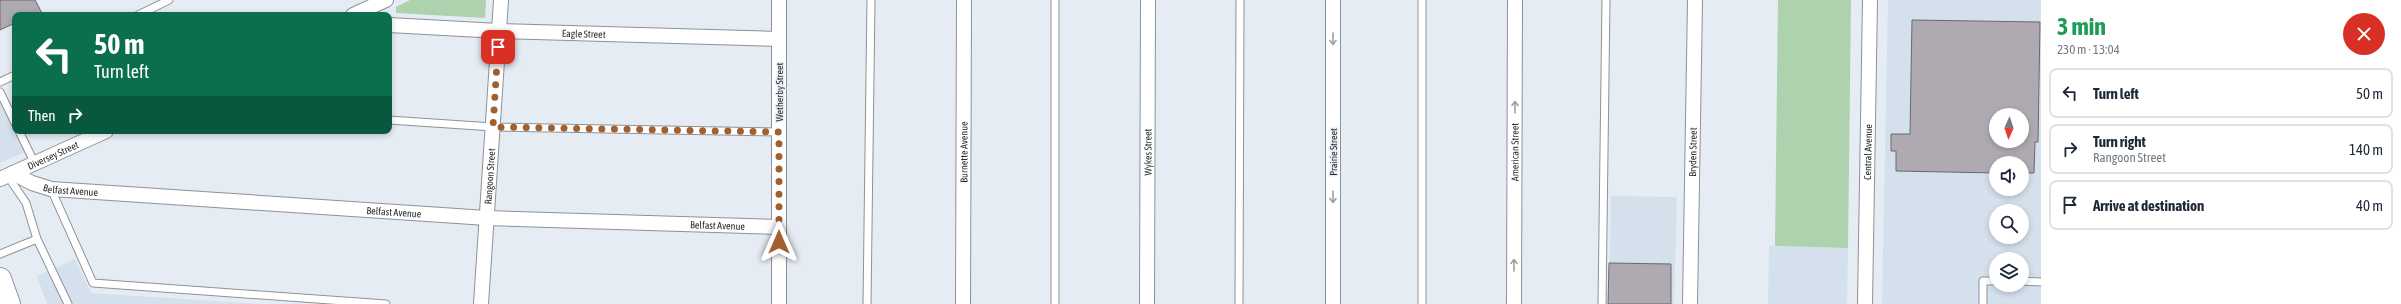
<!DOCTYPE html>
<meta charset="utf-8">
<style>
body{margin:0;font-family:"Asap Condensed",sans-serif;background:#f2f2f3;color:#1f2937;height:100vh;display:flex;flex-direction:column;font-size:15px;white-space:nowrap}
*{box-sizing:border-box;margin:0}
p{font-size:13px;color:#747a83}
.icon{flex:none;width:22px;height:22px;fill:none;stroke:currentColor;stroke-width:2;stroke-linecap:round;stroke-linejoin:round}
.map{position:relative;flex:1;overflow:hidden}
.side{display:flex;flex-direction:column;background:#fff;width:360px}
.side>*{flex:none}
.hud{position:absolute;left:12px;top:12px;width:380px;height:122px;border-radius:8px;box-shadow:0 2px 6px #0003;background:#0b6e4f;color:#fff;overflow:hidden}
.needle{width:26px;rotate:183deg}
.controls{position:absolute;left:1989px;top:108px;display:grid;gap:8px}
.controls a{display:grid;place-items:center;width:40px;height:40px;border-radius:50%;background:#fff;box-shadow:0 2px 6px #0003;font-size:20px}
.pin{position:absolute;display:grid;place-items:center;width:34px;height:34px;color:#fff;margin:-17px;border-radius:8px;box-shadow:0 2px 6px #0006}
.me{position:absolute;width:44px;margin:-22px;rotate:0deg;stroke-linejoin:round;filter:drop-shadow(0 0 3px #0008)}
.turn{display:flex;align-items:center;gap:14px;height:84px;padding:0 16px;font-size:18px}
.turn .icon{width:52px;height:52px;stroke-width:2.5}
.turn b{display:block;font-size:28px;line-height:34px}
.then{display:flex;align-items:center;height:38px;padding:0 16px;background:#0003;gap:8px;font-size:15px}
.round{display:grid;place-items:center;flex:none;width:42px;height:42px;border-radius:21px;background:#f2f2f3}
.summary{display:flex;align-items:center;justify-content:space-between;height:68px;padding:0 16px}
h1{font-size:24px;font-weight:700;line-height:30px;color:#1e9e55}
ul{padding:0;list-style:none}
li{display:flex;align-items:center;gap:12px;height:50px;margin:0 8px 6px;padding:0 8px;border:2px solid #e0e1e3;border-radius:8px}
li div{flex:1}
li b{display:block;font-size:15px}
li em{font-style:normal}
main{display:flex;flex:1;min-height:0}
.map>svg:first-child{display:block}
</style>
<main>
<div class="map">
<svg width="2041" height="304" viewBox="0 0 2041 304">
<rect width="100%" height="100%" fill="#e6ecf3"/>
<path fill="#d4e0ec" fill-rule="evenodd" d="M 1888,0 L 2041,0 L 2041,304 L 1882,304 ZM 1996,115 L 2022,115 L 2022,141 L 1996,141 ZM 1996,163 L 2022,163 L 2022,189 L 1996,189 ZM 1996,211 L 2022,211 L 2022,237 L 1996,237 ZM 1996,259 L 2022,259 L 2022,285 L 1996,285 Z
M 0,99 L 25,152 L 0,163 Z
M 1611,196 L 1677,197 L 1674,304 L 1609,304 Z
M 1769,246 L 1848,248 L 1847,304 L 1768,304 Z
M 75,259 L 91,293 L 259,304 L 47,304 L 37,276 Z"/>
<path fill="#aed1ae" d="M 410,0 L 486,0 L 485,18 L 396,13 L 396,7 Z
M 1778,0 L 1851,0 L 1848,248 L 1775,246 Z"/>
<path fill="#afaab1" stroke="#6a676d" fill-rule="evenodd" d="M 0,0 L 35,0 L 43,15 L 15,15 L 15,23 L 0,30 Z
M 1912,20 L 2040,22 L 2038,142 L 2035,142 L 2034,173 L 2022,173 L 2022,163 L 1996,163 L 1996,173 L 1896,171 L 1896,151 L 1891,151 L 1891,134 L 1910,134 ZM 1996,115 L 2022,115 L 2022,141 L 1996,141 Z
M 1609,263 L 1671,264 L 1671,304 L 1608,304 Z"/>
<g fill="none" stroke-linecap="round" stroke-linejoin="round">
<defs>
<path id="lane" d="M 1422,0 L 1422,304
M 138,15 L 169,0
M 0,82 L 15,75
M 0,92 L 15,123
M 389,120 L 493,127 L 779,132
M 19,131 L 35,164
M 7,175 L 26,203 L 37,239 L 68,304
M 51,189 L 93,283 L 386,304
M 0,254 L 37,239
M 2022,281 L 2041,282
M 867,304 L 871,0
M 1055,304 L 1055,0
M 1239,304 L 1240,0
M 1602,304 L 1606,0
M 1983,304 L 1983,281 L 1996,281"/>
<g id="street">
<path d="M 353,15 L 386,0"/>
<path id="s1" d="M 389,25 L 499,31 L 779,39"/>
<path id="s2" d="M 13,173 L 32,183 L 51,189 L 487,218 L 779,227"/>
<path id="s3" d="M 0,179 L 106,131"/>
<path id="s4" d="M 481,304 L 501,0"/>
<path d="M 779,304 L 779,0"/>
<path id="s5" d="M 963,304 L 964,0"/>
<path id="s6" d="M 1147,304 L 1148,0"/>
<path d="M 1333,304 L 1333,0"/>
<path id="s7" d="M 1514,304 L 1515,0"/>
<path id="s8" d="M 1690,304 L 1695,0"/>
<path id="s9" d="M 1865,304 L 1870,0"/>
</g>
<path id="primary" d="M 0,279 L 9,304"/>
</defs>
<use href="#lane" stroke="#8d9298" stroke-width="9"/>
<use href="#street" stroke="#8d9298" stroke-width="16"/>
<use href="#primary" stroke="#8d9298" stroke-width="24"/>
<use href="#lane" stroke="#fff" stroke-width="7"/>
<use href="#street" stroke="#fff" stroke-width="14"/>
<use href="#primary" stroke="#fff" stroke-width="22"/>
</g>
<defs><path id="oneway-shaft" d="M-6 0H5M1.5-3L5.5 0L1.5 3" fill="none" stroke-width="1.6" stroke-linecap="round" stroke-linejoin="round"/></defs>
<g stroke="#9fa0a0">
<use href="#oneway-shaft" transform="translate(1333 39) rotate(90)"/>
<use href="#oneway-shaft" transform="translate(1515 107) rotate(-90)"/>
<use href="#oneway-shaft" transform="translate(1333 197) rotate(90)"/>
<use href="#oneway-shaft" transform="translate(1514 265) rotate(-90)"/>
</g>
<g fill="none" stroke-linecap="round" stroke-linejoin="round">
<path stroke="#a3602f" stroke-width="7" stroke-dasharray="0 12.6" d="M 498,47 L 493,127 L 779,132 L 779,242"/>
</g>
<g text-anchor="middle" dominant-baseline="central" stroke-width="3" stroke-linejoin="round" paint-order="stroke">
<g font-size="10" fill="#292b2d" stroke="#e6ecf3">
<text stroke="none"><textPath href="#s1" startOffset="195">Eagle Street</textPath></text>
<text transform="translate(779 92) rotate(-90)">Wetherby Street</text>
<text stroke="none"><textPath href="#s5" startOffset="152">Burnette Avenue</textPath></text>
<text stroke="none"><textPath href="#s6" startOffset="152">Wykes Street</textPath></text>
<text transform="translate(1333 152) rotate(-90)">Prairie Street</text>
<text stroke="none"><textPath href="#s7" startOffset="152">American Street</textPath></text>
<text stroke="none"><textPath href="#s8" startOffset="152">Bryden Street</textPath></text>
<text stroke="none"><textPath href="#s9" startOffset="152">Central Avenue</textPath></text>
<text stroke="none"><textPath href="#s3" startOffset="58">Diversey Street</textPath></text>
<text stroke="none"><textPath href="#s4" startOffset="128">Rangoon Street</textPath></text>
<text stroke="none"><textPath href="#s2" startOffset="61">Belfast Avenue</textPath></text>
<text stroke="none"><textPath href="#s2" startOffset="385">Belfast Avenue</textPath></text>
<text stroke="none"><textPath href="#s2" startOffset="709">Belfast Avenue</textPath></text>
</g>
</g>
</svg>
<div class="controls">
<a><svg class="needle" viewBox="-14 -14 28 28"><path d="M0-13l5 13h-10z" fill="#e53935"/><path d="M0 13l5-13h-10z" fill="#747a83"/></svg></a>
<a><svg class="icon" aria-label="sound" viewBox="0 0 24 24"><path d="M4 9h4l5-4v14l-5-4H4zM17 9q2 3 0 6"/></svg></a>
<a><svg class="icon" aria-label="search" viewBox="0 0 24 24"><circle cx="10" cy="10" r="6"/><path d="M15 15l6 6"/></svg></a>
<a><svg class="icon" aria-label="layers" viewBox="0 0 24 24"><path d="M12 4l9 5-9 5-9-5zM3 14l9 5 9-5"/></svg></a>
</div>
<div class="pin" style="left:498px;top:47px;background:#d93025"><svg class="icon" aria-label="arrive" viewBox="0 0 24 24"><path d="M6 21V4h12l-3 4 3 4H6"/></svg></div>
<svg class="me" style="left:779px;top:242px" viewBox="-20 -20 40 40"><path d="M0-17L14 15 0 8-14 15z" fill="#a3602f" stroke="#fff" stroke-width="4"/></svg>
<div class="hud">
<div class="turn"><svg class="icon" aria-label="left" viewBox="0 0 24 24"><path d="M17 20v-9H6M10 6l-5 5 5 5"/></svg><div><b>50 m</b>Turn left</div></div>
<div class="then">Then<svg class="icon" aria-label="right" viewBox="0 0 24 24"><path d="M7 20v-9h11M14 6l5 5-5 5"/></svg></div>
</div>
</div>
<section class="side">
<div class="summary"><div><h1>3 min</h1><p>230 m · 13:04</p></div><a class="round" style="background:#d93025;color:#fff"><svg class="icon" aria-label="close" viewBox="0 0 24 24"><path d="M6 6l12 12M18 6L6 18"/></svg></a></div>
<ul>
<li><svg class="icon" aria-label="left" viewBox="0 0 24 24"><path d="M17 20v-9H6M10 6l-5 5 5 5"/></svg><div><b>Turn left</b></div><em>50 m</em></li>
<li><svg class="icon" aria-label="right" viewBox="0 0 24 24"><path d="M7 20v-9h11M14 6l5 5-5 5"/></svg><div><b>Turn right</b><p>Rangoon Street</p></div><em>140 m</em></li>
<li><svg class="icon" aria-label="arrive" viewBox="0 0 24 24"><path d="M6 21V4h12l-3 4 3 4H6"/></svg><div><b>Arrive at destination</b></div><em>40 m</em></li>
</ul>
</section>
</main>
